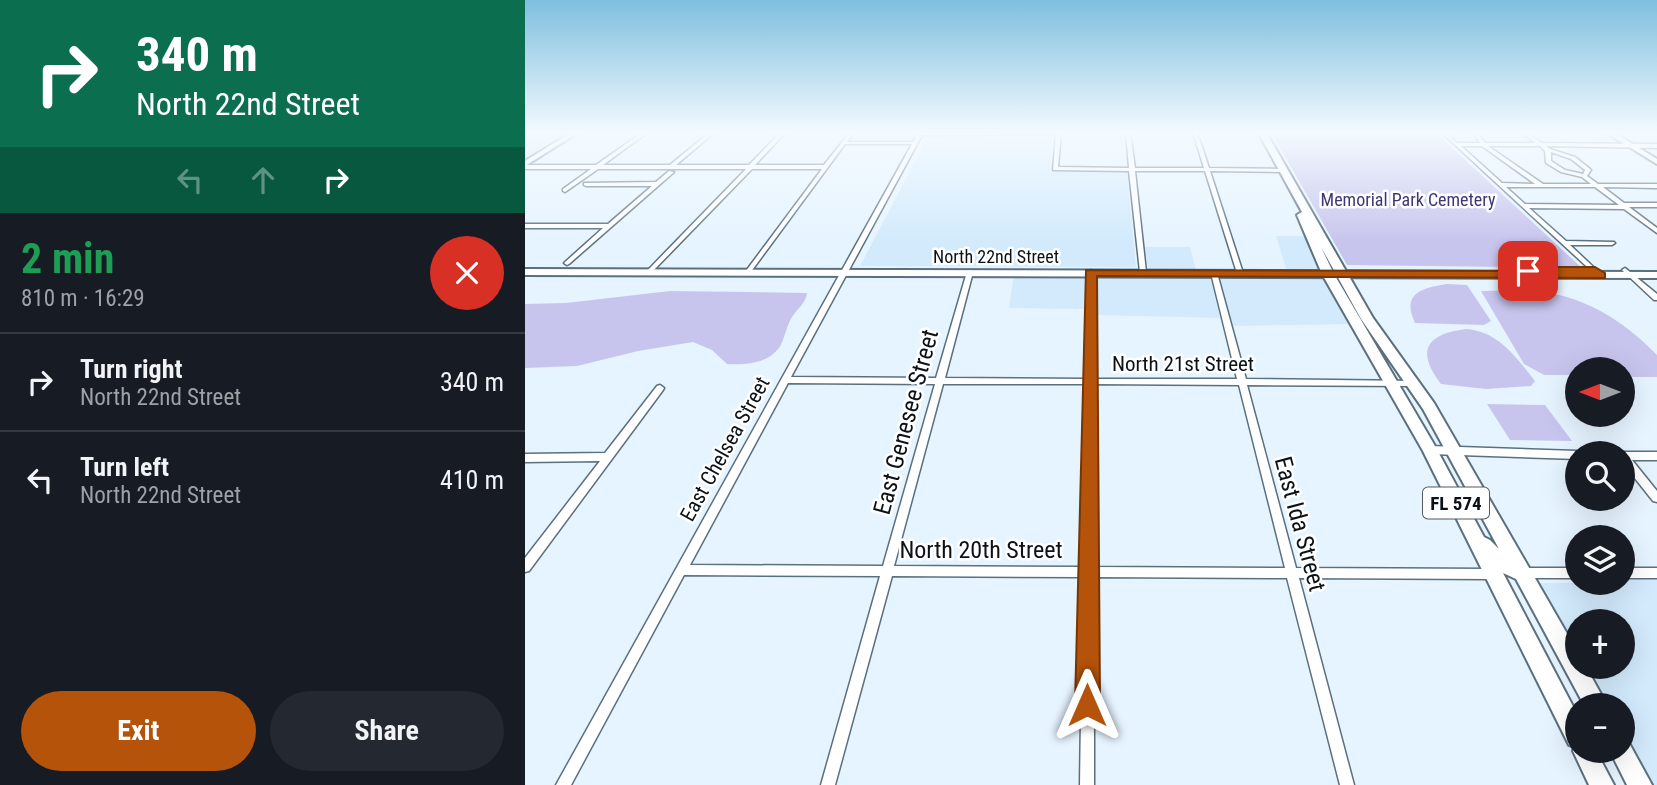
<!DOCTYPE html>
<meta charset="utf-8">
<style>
body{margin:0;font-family:"Roboto Condensed",sans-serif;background:#242831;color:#f1f3f6;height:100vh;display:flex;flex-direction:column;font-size:26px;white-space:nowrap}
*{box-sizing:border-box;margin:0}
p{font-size:23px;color:#9ea1a6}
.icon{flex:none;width:38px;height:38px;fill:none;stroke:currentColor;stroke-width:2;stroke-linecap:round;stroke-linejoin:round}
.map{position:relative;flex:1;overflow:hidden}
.drawer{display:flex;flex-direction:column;background:#171b24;width:525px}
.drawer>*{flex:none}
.banner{background:#0b6e4f;color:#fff;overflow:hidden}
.needle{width:46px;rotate:270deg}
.fabs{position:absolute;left:1040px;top:357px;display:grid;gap:14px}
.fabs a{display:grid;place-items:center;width:70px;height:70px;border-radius:50%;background:#171b24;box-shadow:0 7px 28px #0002;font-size:35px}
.pin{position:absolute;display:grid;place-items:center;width:60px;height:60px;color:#fff;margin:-30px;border-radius:14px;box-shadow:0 4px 10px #0006}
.me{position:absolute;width:77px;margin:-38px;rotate:0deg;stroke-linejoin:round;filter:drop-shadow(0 0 5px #0008)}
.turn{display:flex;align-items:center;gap:24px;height:147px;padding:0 21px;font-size:32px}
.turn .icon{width:91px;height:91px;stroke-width:2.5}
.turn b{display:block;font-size:49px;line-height:60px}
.lanes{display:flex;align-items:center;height:66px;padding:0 21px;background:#0003;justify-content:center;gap:35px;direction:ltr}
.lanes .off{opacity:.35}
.round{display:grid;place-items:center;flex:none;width:74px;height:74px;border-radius:37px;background:#242831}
.headline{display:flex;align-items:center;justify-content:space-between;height:119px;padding:0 21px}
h1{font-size:42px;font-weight:700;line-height:52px;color:#1e9e55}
.primary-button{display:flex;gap:14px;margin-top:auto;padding:14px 21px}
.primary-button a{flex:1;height:80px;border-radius:42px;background:#b45309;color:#fff;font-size:28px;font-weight:700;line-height:80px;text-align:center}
.primary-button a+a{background:#242831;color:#f1f3f6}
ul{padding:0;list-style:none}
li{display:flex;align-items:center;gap:21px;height:98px;padding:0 21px;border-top:2px solid #363941}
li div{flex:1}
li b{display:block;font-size:26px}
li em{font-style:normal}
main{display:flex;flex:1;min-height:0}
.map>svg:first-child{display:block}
</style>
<main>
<section class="drawer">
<div class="banner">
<div class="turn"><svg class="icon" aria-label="right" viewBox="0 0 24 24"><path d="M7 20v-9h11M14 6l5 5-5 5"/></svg><div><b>340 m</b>North 22nd Street</div></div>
<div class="lanes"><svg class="icon off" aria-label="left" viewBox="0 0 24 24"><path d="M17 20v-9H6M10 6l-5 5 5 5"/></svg><svg class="icon off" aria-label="ahead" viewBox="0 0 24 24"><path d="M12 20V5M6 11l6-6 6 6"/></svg><svg class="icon" aria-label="right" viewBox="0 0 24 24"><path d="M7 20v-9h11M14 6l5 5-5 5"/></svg></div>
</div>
<div class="headline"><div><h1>2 min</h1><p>810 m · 16:29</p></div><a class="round" style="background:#d93025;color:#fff"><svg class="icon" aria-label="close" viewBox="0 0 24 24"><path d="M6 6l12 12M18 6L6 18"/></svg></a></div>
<ul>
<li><svg class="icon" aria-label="right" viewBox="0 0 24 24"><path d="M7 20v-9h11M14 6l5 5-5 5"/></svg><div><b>Turn right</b><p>North 22nd Street</p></div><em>340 m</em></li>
<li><svg class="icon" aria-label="left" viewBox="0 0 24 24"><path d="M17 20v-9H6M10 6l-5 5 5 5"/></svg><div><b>Turn left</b><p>North 22nd Street</p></div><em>410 m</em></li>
</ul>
<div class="primary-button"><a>Exit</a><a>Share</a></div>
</section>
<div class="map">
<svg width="1132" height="785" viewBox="0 0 1132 785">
<rect width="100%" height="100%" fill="#e6f4ff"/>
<path fill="#d2eafc" d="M 0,132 L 42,132 L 0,158 Z
M 404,135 L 527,135 L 525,172 L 602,172 L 611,267 L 335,266 Z
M 751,236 L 780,236 L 797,272 L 762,271 Z
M 620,247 L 665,247 L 671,270 L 692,271 L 623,270 Z
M 489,274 L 561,275 L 560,309 L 484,308 Z
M 570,275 L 685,275 L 695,318 L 570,315 Z
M 694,275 L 800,276 L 826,324 L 708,326 Z
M 1132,578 L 1132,785 L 1125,785 L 1097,737 L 1097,705 L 1079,705 L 1056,667 L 1097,667 L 1097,621 L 1052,621 L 1052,659 L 1008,583 L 1097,583 L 1097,580 Z"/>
<path fill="#c7c5ed" d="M 746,132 L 910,132 L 1057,268 L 822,265 Z
M 922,284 L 942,285 L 966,321 L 959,325 L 890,323 C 876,293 897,288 922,284 Z
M 1005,290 C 1057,295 1096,318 1132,355 L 1132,377 L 1097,377 L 1097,369 L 1052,369 L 1052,375 L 1019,375 L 999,364 L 956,291 Z
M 145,291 L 282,293 C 281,303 273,308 267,317 C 261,326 260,339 254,348 C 242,364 220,365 202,364 L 187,350 L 168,342 L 113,351 L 52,366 L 0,368 L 0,304 L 41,303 Z
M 941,329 C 973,331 991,357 1010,381 L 1006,386 L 961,389 L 916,384 C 890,350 902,334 941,329 Z
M 962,404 L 1020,405 L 1047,441 L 985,440 Z"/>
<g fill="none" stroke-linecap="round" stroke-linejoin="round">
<defs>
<path id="street" d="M 118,132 L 123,132 L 78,165 L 145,165 L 185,132 L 190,132 L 151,165 L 224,165 L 256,132 L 261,132 L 230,165 L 299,165 L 325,132 L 329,132 L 322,142 L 388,142 L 394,132 L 536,132 L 533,167 L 604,168 L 601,132 L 605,132 L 610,168 L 679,168 L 668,132 L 672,132 L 684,168 L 759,169 L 759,171 L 757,172 L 685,171 L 718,273 L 715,275 L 712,273 L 680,171 L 610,171 L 621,272 L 618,274 L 615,272 L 604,171 L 528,170 L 531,134 L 397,135 L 266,377 L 411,378 L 442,272 L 445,270 L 448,272 L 420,378 L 561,379 L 563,272 L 566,270 L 569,272 L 569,379 L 712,379 L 686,273 L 689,271 L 692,273 L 721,379 L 892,381 L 893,383 L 892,385 L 889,386 L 722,385 L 771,568 L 967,569 L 971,570 L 973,574 L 971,578 L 967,579 L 774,578 L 829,785 L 815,785 L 762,578 L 569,577 L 569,785 L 555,785 L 558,577 L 367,576 L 310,785 L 296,785 L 355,576 L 159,575 L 46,785 L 31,785 L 387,144 L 320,144 L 225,273 L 221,273 L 221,271 L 297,169 L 227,169 L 126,273 L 122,273 L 122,271 L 221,169 L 73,169 L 40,192 L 38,191 L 38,189 L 66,169 L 0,169 L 0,165 L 71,165 ZM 263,383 L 410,384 L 358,566 L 165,565 ZM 418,384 L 561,384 L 558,567 L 369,566 ZM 569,384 L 714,385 L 760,568 L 569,567 Z
M 916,132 L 921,132 L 932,143 L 955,143 L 948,132 L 952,132 L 960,143 L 1010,143 L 996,132 L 1001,132 L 1017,143 L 1132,144 L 1132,148 L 1021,146 L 1025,149 L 1050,157 L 1065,169 L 1066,170 L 1062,176 L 1073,184 L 1132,184 L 1132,188 L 1078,187 L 1099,203 L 1132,203 L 1132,207 L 1104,207 L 1132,228 L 1132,233 L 1099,209 L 1004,208 L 1041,241 L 1089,242 L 1090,243 L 1087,245 L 1045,245 L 1078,276 L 1077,277 L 1073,277 ZM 936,146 L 957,146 L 1010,184 L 977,183 ZM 963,146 L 1015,146 L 1020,151 L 1021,163 L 1036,172 L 1057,177 L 1066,184 L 1018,184 ZM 1026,152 L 1046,159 L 1060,170 L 1058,174 L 1040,170 L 1026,161 ZM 981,187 L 1070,187 L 1094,205 L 1000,204 Z
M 144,171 L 149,172 L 44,264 L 42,265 L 39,263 L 78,228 L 0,228 L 0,224 L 83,224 L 127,186 L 61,186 L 59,185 L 59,183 L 131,182 Z
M 1100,268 L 1132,294 L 1132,300 L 1129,300 L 1098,271 L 1097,270 Z
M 135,385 L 139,388 L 138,390 L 4,571 L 0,572 L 0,558 L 75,461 L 0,462 L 0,454 L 80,453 L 132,386 Z
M 905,446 L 1052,451 L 1056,453 L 1052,453 L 1052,459 L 905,454 L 902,453 L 900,450 L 902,447 Z
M 1097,452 L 1132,452 L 1132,460 L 1107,460 L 1132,491 L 1132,502 L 1128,501 L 1097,462 L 1097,453 L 1094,453 Z
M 998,568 L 1052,568 L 1052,578 L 998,578 L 994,577 L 992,573 L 994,569 Z
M 1097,568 L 1132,568 L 1132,578 L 1097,578 Z"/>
<path id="secondary" d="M 47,132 L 54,132 L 0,166 L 0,161 Z
M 1080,132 L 1088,132 L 1132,159 L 1132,164 Z
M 0,269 L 1132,272 L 1132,278 L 0,275 Z"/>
<path id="primary" d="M 733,132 L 741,132 L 848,318 L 909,403 L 1052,651 L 1052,667 L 1061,667 L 1082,705 L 1059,705 L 991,579 L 978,573 L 1052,714 L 1052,751 L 1071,751 L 1089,785 L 1064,785 L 1048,751 L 1049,747 L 1044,745 L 898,451 L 797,274 L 772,215 L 777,212 ZM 796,247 L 836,319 L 898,409 L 974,549 L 965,540 L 959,537 L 910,446 L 809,274 Z
M 1097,740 L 1104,743 L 1127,785 L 1102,785 L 1085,751 L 1097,751 Z"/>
</defs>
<use href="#street" stroke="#5b707f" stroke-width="3"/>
<use href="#secondary" stroke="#5b707f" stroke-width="4"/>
<use href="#primary" stroke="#5b707f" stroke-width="4"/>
<use href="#street" fill="#fff" fill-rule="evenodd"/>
<use href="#secondary" fill="#fff" fill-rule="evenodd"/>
<use href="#primary" fill="#fff" fill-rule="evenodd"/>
</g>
<linearGradient id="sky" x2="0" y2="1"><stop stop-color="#7ebfde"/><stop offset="0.55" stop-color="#f4faff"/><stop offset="1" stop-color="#f4faff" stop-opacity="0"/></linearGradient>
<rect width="1132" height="242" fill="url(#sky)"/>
<path fill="#b45309" stroke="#753606" stroke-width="2" d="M 1070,267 L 1080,273 L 1080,278 L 572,276 L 575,705 L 571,714 L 562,717 L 554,714 L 550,705 L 561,270 L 997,271 L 1003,267 Z"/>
<g text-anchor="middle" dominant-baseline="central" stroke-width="5" stroke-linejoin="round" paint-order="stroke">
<g font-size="18" fill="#403578" stroke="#fff">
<text x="883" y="199">Memorial Park Cemetery</text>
</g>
<g font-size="18" fill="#0a1218" stroke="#fff">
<text x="471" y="256">North 22nd Street</text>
</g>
<rect fill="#fff" stroke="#54595d" stroke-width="2" x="898" y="487.5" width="66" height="31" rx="5"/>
<g font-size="19" font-weight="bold" fill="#0a1218">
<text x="931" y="503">FL 574</text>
</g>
<g font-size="21" fill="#0a1218" stroke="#fff">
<text x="658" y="364">North 21st Street</text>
<text transform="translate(200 449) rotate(-61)">East Chelsea Street</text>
</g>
<g font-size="24" fill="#0a1218" stroke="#fff">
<text transform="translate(381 422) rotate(-75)">East Genesee Street</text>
<text transform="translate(775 524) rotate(75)">East Ida Street</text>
<text x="456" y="550">North 20th Street</text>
</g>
</g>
</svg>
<div class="fabs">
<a><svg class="needle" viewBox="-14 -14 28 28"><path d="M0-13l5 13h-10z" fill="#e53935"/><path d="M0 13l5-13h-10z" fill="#9ea1a6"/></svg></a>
<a><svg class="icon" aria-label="search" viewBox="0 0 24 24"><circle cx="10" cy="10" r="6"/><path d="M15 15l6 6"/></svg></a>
<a><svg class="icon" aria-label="layers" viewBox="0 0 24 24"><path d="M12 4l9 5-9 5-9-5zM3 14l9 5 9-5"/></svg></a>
<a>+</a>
<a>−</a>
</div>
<div class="pin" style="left:1003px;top:271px;background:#d93025"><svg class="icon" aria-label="arrive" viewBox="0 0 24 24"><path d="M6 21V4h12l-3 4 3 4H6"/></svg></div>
<svg class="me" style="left:562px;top:705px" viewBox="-20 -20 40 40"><path d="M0-17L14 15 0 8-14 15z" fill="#b45309" stroke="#fff" stroke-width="4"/></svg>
</div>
</main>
